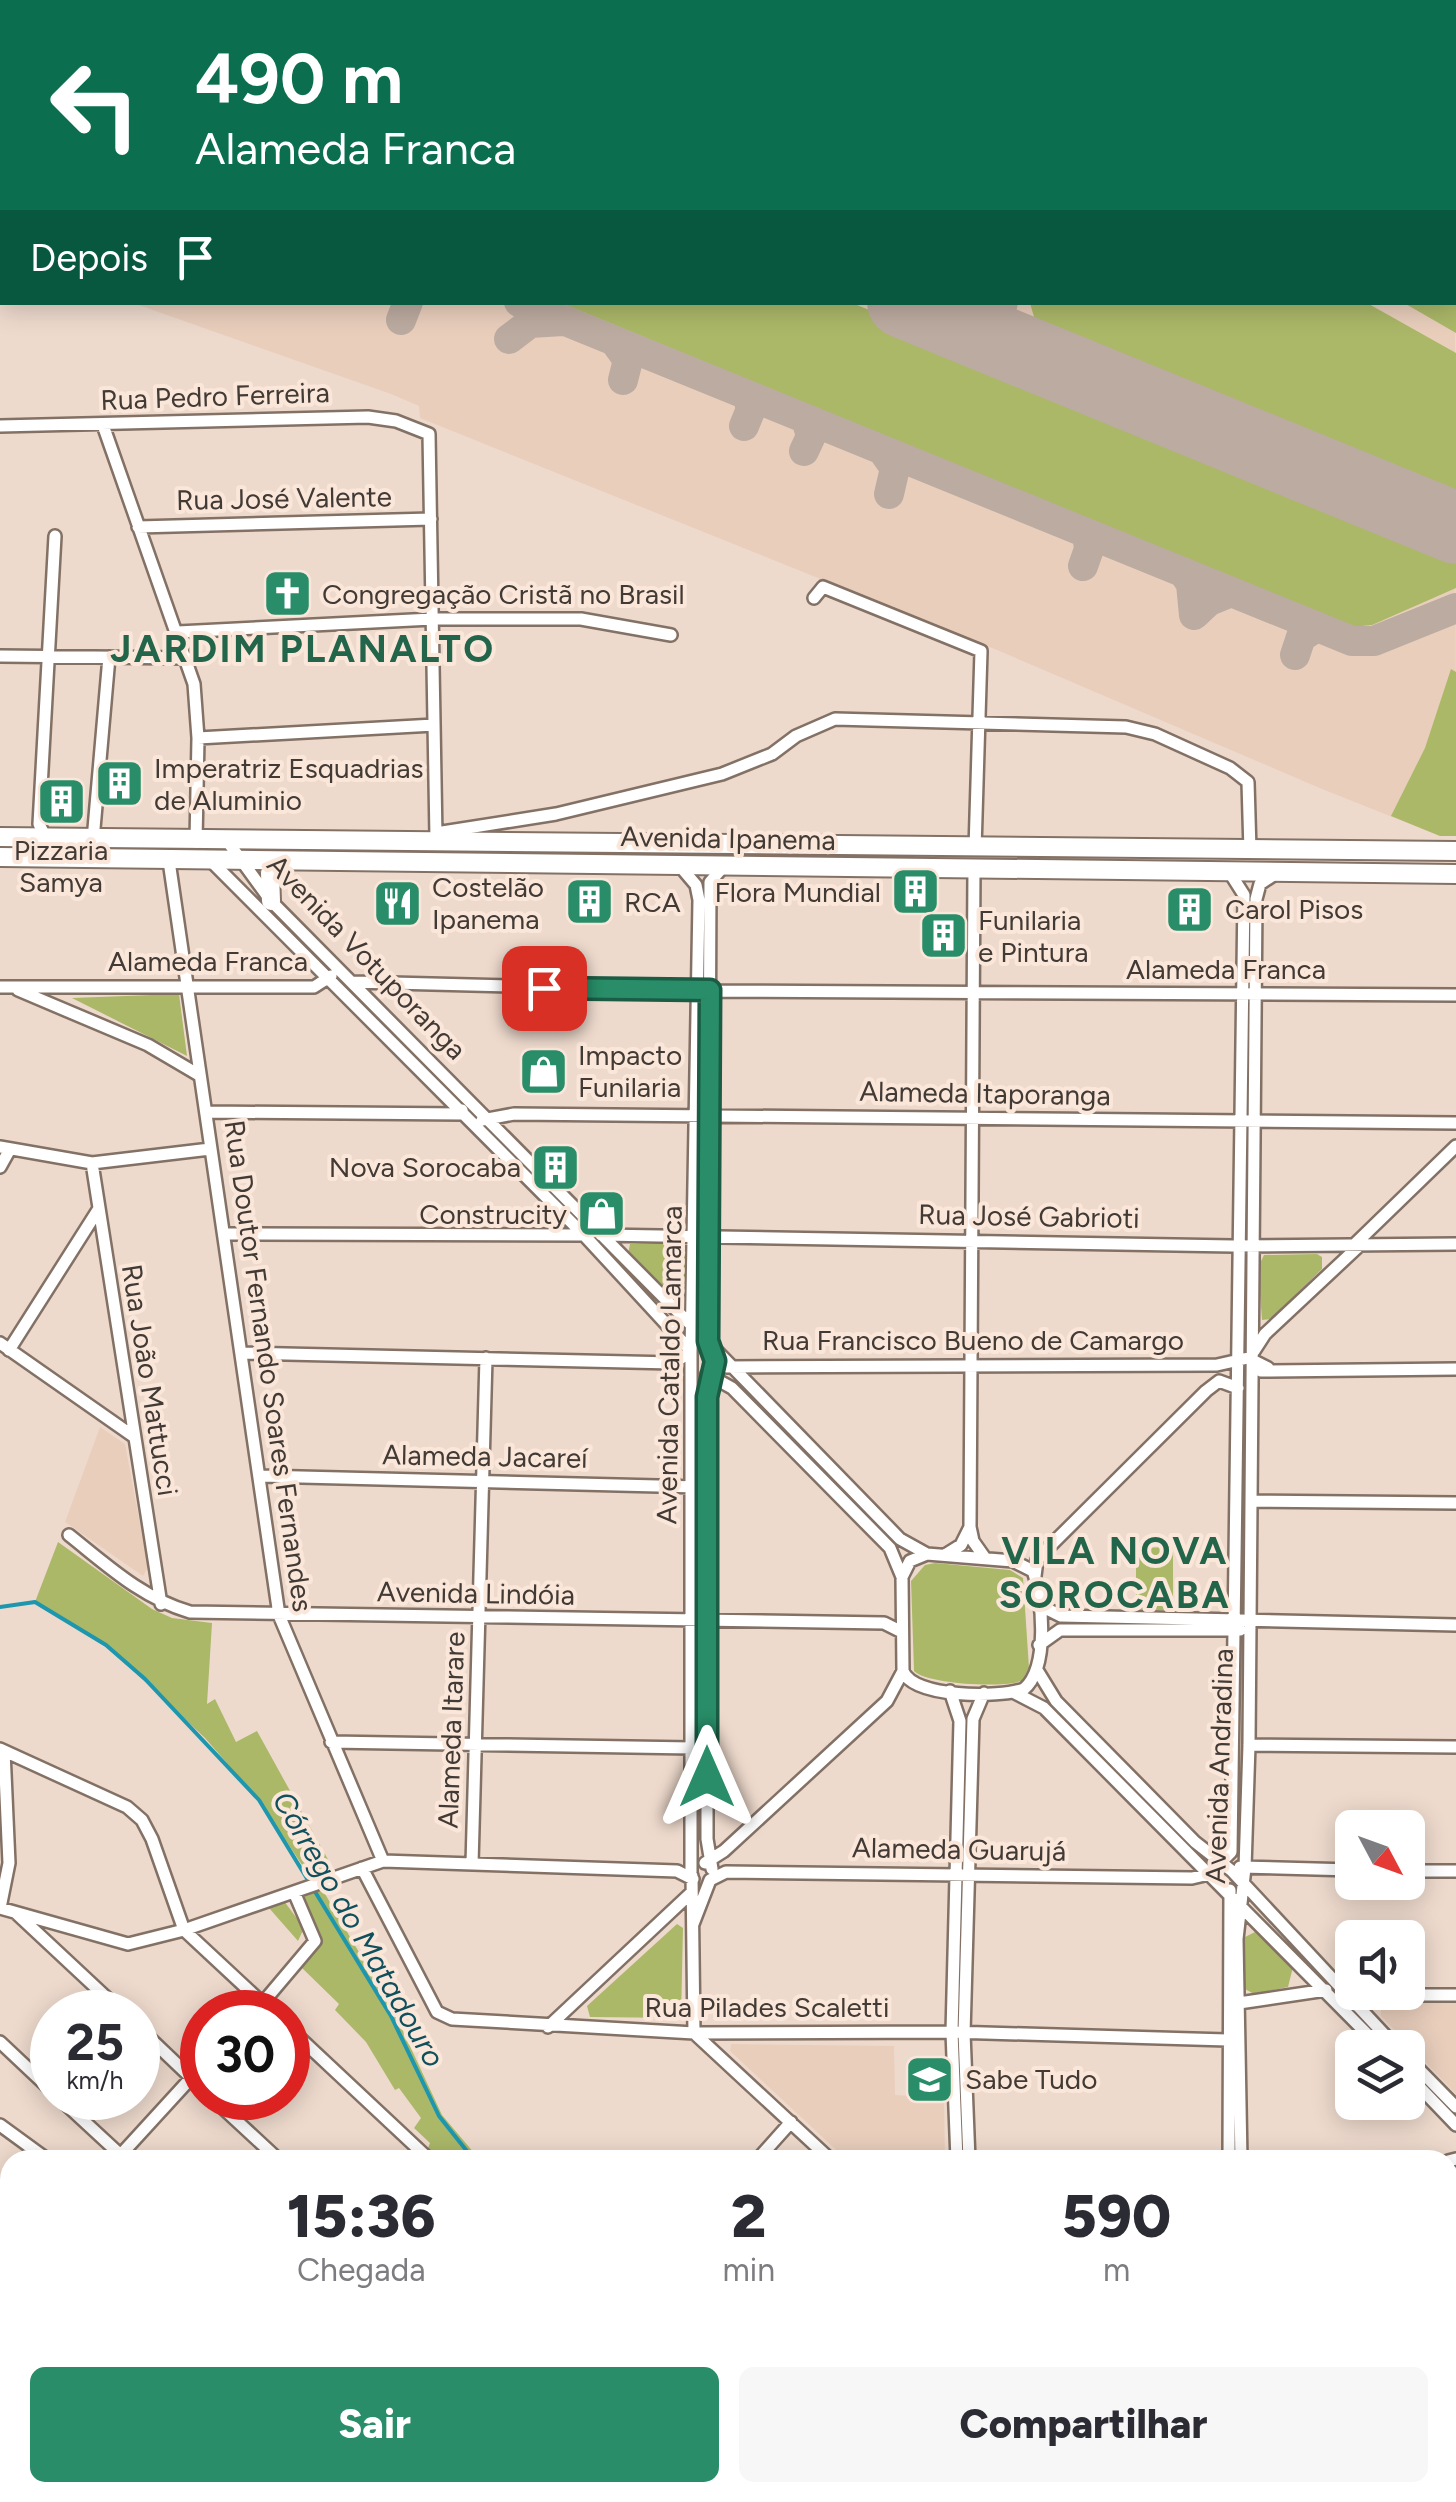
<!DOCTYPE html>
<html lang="pt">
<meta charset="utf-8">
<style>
body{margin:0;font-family:Figtree,sans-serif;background:#f7f7f7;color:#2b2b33;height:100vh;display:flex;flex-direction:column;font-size:38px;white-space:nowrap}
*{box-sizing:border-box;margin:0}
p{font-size:32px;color:#7c7c81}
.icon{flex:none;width:55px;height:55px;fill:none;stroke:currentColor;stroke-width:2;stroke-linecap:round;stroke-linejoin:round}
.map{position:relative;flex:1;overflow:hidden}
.side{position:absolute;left:0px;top:2150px;width:1458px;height:352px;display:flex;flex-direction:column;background:#fff;border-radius:30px 30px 0 0;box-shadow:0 5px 25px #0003}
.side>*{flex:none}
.guide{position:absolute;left:0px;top:0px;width:1458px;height:305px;box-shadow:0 5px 25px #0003;background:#0b6e4f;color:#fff;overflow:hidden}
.needle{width:65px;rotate:131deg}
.buttons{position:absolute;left:1335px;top:1810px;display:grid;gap:20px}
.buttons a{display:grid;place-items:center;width:90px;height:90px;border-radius:15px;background:#fff;box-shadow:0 5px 25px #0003;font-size:50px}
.speed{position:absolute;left:30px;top:1990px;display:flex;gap:20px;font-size:50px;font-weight:700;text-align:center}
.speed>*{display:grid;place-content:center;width:130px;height:130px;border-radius:50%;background:#fff;box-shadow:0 5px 25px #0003;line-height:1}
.speed small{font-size:25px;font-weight:400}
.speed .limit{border:15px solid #d22;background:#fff;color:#111}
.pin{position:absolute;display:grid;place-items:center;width:85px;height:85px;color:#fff;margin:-42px;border-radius:20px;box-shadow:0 5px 15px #0006}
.me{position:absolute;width:110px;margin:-55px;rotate:0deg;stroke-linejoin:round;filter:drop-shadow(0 0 8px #0008)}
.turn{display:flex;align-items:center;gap:35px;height:210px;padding:0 30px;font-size:45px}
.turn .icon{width:130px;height:130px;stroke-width:2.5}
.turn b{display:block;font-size:70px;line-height:85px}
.then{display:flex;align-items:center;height:95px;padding:0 30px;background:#0003;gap:20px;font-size:38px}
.eta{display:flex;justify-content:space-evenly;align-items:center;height:170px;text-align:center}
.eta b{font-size:60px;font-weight:800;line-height:70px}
.cta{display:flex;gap:20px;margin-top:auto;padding:20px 30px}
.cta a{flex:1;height:115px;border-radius:15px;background:#288d68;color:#fff;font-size:40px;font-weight:800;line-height:115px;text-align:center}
.cta a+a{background:#f7f7f7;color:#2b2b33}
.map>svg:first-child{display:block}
</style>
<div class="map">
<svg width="1456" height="2502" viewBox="0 0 1456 2502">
<rect width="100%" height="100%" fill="#eedacd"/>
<path fill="#e9cebc" d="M 0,0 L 944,0 L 950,2 L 2,2 L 0,278 Z
M 1455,209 L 1456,836 L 1440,836 L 1322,789 L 997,650 L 420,418 L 419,406 L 391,394 L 133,303 L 1455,302 Z
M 100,1427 L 125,1444 L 148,1567 L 143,1576 L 65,1522 Z
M 1389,2002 L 1456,2002 L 1456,2094 L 1381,2016 L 1381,2008 Z
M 731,2044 L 894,2046 L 895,2095 L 944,2098 L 945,2160 L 847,2160 L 730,2051 Z"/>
<path fill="#abb868" d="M 0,0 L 114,0 L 120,2 L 2,2 L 2,73 Z
M 238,0 L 430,0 L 430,1 L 244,2 Z
M 1456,210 L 1456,333 L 1404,303 L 1455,302 Z
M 561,303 L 852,303 L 1456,549 L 1456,588 L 1372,625 L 1352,627 Z
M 1030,303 L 1367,303 L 1456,353 L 1456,498 L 1036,324 Z
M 1451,669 L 1456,672 L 1456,836 L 1440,836 L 1391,816 L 1425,748 Z
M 179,994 L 187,1056 L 72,998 Z
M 676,1243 L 685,1251 L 687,1302 L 683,1305 L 628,1254 L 630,1244 Z
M 1317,1254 L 1322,1257 L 1322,1269 L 1271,1319 L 1262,1320 L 1258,1267 L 1264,1255 Z
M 58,1542 L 152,1609 L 172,1618 L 212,1623 L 207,1704 L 215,1699 L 236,1742 L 257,1731 L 331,1865 L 308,1874 L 259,1800 L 205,1738 L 106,1645 L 35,1602 Z
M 1173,1547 L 1173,1610 L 1136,1611 L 1136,1548 Z
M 935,1563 L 1010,1570 L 1023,1578 L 1029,1668 L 1023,1680 C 1007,1689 926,1684 914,1671 L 911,1581 L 925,1565 Z
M 321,1887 L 395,2014 L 442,2115 L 480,2160 L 440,2160 L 428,2148 L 430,2143 L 414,2128 L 421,2118 L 399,2088 L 395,2090 L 366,2042 L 335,2010 L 339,2004 L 300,1966 L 316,1948 L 301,1897 Z
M 284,1901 L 304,1928 L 298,1941 L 269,1908 Z
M 677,1924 L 683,1928 L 681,2018 L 590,2017 L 587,2006 Z
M 1255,1932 L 1293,1967 L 1288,1987 L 1254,1994 L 1245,1989 L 1245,1937 Z"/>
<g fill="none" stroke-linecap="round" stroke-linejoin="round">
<path stroke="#1d96ae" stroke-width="4" d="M 0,1607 L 35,1602 L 106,1645 L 145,1679 L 259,1800 L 391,2016 L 439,2116 L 474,2160
M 795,2492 L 809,2502"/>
<path stroke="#bcaba0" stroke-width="30" d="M 591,0 L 598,2
M 443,2 L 443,0
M 0,94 L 2,95
M 519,302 L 1352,641 L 1374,641 L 1456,608
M 1003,302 L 997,327 L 1009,346
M 401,320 L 408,302
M 969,329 L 987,325 L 997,316
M 509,339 L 530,323 L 563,321
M 615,342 L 628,360 L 623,380
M 744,426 L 751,409 L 747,395
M 804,451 L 811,436 L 806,419
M 883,451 L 895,468 L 889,494
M 1083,566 L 1089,549 L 1087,533
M 1183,572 L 1191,584 L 1194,615 L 1209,601 L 1231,592
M 1295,655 L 1301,637 L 1317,627"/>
<path stroke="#bcaba0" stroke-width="72" d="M 164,0 L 170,2
M 903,302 L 1456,528"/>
<defs>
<path id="minor" d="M 1300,0 L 1306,2
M 1371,2 L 1373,0
M 1455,94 L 1456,92
M 1455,159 L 1456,159
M 103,425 L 194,684 L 198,738 L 196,842
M 0,426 L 368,417 L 396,421 L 429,434 L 436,838
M 138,527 L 431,519
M 55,536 L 39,824 L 56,858
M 814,598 L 823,587 L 981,651 L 975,849
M 178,632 L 432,619 L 581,619 L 671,635
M 0,656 L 187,658
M 198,738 L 434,725
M 436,833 L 556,814 L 722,774 L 772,754 L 796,736 L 835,719 L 1126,727 L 1155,734 L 1230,768 L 1248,782 L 1250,851
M 93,840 L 109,657
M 228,842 L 271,901 L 695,1329
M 169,861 L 279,1615 L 383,1861
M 211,861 L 584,1235 L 691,1351
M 679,865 L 696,885 L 699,900 L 691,1352 L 691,1872
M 974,868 L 970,1527 L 973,1541 L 985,1558
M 353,982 L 697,991 L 1456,995
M 0,987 L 314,987 L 331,976
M 18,990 L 148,1045 L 199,1075
M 207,1112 L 463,1114 L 462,1110
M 482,1120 L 514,1114 L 1456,1123
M 0,1147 L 92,1163 L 210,1149
M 92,1163 L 161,1604
M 0,1167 L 10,1149
M 226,1234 L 584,1235
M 601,1235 L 1233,1246 L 1456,1244
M 1355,1244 L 1456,1146
M 0,1343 L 133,1436
M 712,1346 L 900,1539 L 927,1554
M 9,1350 L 98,1210
M 1254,1351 L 1265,1334 L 1360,1245
M 244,1353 L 673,1363 L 691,1352
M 727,1367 L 1217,1365 L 1248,1358 L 1268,1368
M 1261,1371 L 1456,1369
M 707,1374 L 732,1388 L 890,1548 L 902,1577
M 261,1476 L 698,1487
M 1251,1501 L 1456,1503
M 69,1535 C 108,1566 142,1598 190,1612 L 884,1623 L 902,1632
M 927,1554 L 1013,1561 L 1033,1571 C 1043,1599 1049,1668 1024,1689 C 999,1698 913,1698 903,1671 L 902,1577 L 910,1561 Z
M 945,1555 L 961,1545 L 970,1527
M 1035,1576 L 1037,1560 L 1046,1550 L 1206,1391 L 1219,1381 L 1238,1388
M 1037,1604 L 1061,1616 L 1456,1625
M 1039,1645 L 1060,1630 L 1240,1630
M 1037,1670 L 1056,1701 L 1195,1842 L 1232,1871 L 1397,2048
M 950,1691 L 960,1721 L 952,2032 L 957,2160
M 1013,1692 L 1044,1708 L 1381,2048
M 331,1742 L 692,1748
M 1249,1745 L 1456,1747
M 0,1749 L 127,1807 L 142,1820 L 152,1839 L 184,1930 L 272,2012
M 705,1863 L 724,1851 L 887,1701 L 903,1671
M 472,1864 L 486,1358
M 1240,1867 L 1352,1870
M 362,1868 L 437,2012 L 452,2019 L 694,2033 L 952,2032 L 1227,2040
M 712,1869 L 707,1839 L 707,1397 L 715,1361 L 708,1341 L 710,882 L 724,866
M 1408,1871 L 1456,1871
M 692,1876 L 694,2033 L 831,2160
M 0,1908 L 128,1944 L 184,1930 L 383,1861 L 677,1871 L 693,1879
M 0,1908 L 9,1863 L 4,1751
M 16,1913 L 122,2012
M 693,1924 L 710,1880 L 726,1872 L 1192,1878 L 1209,1874 L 1231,1852 L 1244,895 L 1230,873
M 1239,2003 L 1326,1990
M 1355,2005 L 1368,1995 L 1456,1995
M 255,2012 L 315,1941 L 294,1892
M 138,2027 L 202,2088
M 288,2027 L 430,2160
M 548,2027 L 691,1893
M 0,2042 L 52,2091
M 1408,2058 L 1456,2107
M 1408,2075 L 1456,2125
M 59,2098 L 126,2160
M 212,2098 L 279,2160
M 0,2125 L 48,2160
M 961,2159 L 1353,2160
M 116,2160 L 202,2066
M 757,2160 L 791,2122
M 969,2160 L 964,2033 L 973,1719 L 984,1693
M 1229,2160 L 1230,1890
M 1241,2160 L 1237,1939 L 1245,1868 L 1249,1745 L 1256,899 L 1260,884 L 1275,874
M 1448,2161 L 1456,2159
M 0,2253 L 10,2257
M 1448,2298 L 1456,2298
M 0,2378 L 10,2357
M 1448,2416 L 1456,2416
M 230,2492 L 248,2502
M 479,2492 L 488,2502
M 680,2492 L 697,2502
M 1055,2492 L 1056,2502
M 1156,2492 L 1156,2502
M 1257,2492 L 1257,2502
M 1360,2492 L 1360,2502
M 141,2502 L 146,2492
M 595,2502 L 603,2492"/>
<path id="primary" d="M 0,837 L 1456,851
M 0,857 L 1456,874
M 271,901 L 270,873 L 280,862"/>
</defs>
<use href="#minor" stroke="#837165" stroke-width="16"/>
<use href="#primary" stroke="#837165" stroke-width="22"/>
<use href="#minor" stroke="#fff" stroke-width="11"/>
<use href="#primary" stroke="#fff" stroke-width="18"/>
</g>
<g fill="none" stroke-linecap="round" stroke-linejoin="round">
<defs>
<path id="route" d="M 544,988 L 710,990 L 708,1341 L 715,1361 L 707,1397 L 707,1777"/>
</defs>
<use href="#route" stroke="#1a5c44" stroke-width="25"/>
<use href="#route" stroke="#288d68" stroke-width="18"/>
</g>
<defs>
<symbol id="church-square" viewBox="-11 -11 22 22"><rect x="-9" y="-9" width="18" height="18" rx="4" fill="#288d68" stroke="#fbe7da"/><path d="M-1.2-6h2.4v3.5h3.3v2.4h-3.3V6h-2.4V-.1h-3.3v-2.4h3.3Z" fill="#fff"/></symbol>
<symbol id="building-square" viewBox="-11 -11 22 22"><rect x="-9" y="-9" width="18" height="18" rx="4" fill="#288d68" stroke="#fbe7da"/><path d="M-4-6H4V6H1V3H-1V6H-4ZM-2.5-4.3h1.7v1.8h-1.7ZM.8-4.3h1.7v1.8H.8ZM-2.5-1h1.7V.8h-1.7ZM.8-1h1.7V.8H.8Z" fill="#fff"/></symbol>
<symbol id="restaurant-square" viewBox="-11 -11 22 22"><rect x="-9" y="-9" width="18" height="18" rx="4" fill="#288d68" stroke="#fbe7da"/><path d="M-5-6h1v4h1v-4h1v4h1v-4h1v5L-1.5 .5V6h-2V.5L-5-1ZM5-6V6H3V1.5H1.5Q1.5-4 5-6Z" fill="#fff"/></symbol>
<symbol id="shop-square" viewBox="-11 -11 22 22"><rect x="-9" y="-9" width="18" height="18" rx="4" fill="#288d68" stroke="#fbe7da"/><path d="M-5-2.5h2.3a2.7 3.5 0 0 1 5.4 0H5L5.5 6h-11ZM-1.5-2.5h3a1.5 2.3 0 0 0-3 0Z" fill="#fff"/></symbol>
<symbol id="school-square" viewBox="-11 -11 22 22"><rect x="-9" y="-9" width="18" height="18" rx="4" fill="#288d68" stroke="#fbe7da"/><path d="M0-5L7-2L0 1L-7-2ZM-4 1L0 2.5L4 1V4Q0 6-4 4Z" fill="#fff"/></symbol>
</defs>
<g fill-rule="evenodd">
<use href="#church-square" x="260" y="566" width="55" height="55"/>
<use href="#building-square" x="92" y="756" width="55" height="55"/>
<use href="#building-square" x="34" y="774" width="55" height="55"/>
<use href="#building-square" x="888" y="864" width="55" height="55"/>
<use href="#building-square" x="562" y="874" width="55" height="55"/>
<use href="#restaurant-square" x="370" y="876" width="55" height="55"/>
<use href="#building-square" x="1162" y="882" width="55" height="55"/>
<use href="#building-square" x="916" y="908" width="55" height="55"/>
<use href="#shop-square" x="516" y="1044" width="55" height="55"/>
<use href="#building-square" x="528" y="1140" width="55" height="55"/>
<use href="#shop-square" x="574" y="1186" width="55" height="55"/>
<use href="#school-square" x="902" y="2052" width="55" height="55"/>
</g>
<g text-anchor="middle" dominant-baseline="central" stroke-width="8" stroke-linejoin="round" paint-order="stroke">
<g font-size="28" fill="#423a35" stroke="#fbe7da">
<text transform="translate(215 396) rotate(-2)">Rua Pedro Ferreira</text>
<text transform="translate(284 498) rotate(-1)">Rua José Valente</text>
<text transform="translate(728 838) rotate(1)">Avenida Ipanema</text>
<text transform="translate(367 957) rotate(46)">Avenida Votuporanga</text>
<text x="208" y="961">Alameda Franca</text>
<text x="1226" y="969">Alameda Franca</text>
<text transform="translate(985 1093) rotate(1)">Alameda Itaporanga</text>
<text transform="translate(1029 1216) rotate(1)">Rua José Gabrioti</text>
<text x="973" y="1340">Rua Francisco Bueno de Camargo</text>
<text transform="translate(669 1365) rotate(-89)">Avenida Cataldo Lamarca</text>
<text transform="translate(269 1366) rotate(82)">Rua Doutor Fernando Soares Fernandes</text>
<text transform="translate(150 1380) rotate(81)">Rua João Mattucci</text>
<text transform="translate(485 1456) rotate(1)">Alameda Jacareí</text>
<text transform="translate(476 1593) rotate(1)">Avenida Lindóia</text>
<text transform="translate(451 1730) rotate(-88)">Alameda Itarare</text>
<text transform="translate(1219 1766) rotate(-88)">Avenida Andradina</text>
<text transform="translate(959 1849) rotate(1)">Alameda Guarujá</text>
<text x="767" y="2007">Rua Pilades Scaletti</text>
</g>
<g font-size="28" fill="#423a35" stroke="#fbe7da" text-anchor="start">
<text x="322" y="594">Congregação Cristã no Brasil</text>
<text x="154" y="768">Imperatriz Esquadrias<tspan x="154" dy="32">de Aluminio</tspan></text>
<text x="61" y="850" text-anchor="middle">Pizzaria<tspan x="61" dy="32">Samya</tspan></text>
<text x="432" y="887">Costelão<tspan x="432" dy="32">Ipanema</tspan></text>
<text x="881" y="892" text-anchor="end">Flora Mundial</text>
<text x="624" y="902">RCA</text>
<text x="1225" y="909">Carol Pisos</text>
<text x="978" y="920">Funilaria<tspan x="978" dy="32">e Pintura</tspan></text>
<text x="578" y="1055">Impacto<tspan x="578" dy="32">Funilaria</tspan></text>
<text x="521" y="1167" text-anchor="end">Nova Sorocaba</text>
<text x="567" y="1214" text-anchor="end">Construcity</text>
<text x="965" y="2079">Sabe Tudo</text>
</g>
<g font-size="30" font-style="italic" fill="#104f5c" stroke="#fbe7da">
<text transform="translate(359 1929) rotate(60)">Córrego do Matadouro</text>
</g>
<g font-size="38" font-weight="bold" letter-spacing="2.5" fill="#22654b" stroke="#fbe7da">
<text x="303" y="649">JARDIM PLANALTO</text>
<text x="1115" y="1551">VILA NOVA<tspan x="1115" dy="44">SOROCABA</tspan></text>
</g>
</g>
</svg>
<div class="buttons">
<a><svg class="needle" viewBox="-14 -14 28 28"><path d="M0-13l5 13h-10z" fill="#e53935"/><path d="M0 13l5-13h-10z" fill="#7c7c81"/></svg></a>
<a><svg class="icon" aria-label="sound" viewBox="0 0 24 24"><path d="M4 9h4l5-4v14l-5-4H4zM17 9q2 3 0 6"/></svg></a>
<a><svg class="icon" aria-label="layers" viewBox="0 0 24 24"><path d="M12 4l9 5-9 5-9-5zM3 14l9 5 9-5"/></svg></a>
</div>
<div class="speed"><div>25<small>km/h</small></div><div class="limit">30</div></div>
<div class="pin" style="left:544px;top:988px;background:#d93025"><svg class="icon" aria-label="arrive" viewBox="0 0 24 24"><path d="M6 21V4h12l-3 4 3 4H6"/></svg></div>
<svg class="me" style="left:707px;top:1777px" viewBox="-20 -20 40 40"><path d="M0-17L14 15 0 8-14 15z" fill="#288d68" stroke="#fff" stroke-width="4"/></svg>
<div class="guide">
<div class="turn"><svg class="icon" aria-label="left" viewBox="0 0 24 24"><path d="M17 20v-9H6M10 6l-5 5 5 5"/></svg><div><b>490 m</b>Alameda Franca</div></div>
<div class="then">Depois<svg class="icon" aria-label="arrive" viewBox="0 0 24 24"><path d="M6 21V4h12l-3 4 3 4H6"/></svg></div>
</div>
<section class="side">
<div class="eta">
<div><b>15:36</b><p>Chegada</p></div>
<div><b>2</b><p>min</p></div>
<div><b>590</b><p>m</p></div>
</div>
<div class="cta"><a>Sair</a><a>Compartilhar</a></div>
</section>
</div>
